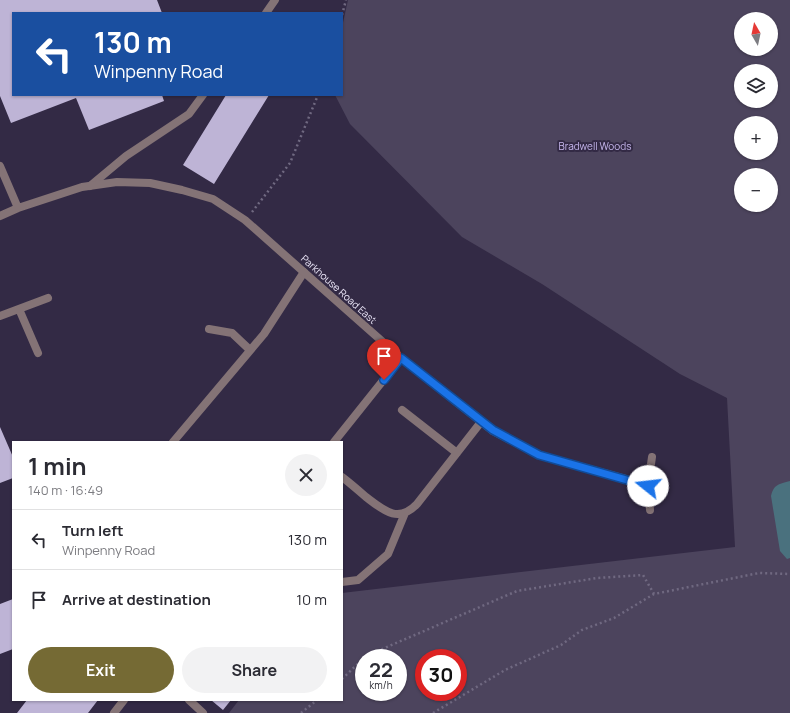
<!DOCTYPE html>
<meta charset="utf-8">
<style>
body{margin:0;font-family:Manrope,sans-serif;background:#f2f2f3;color:#2b2b33;height:100vh;display:flex;flex-direction:column;font-size:15px;white-space:nowrap}
*{box-sizing:border-box;margin:0}
p{font-size:13px;color:#7c7c81}
.icon{flex:none;width:22px;height:22px;fill:none;stroke:currentColor;stroke-width:2;stroke-linecap:round;stroke-linejoin:round}
.map{position:relative;flex:1;overflow:hidden}
.drawer{position:absolute;left:12px;top:441px;width:331px;height:260px;display:flex;flex-direction:column;background:#fff;border-radius:0px;box-shadow:0 1px 3px #0004}
.drawer>*{flex:none}
.banner{position:absolute;left:12px;top:12px;width:331px;height:84px;border-radius:0px;box-shadow:0 1px 3px #0004;background:#1a4fa0;color:#fff;overflow:hidden}
.needle{width:26px;rotate:351deg}
.fabs{position:absolute;left:734px;top:12px;display:grid;gap:8px}
.fabs a{display:grid;place-items:center;width:44px;height:44px;border-radius:50%;background:#fff;box-shadow:0 1px 3px #0004;font-size:20px}
.speed{position:absolute;left:355px;top:649px;display:flex;gap:8px;font-size:20px;font-weight:700;text-align:center}
.speed>*{display:grid;place-content:center;width:52px;height:52px;border-radius:50%;background:#fff;box-shadow:0 1px 3px #0004;line-height:1}
.speed small{font-size:10px;font-weight:400}
.speed .limit{border:6px solid #d22;background:#fff;color:#111}
.pin{position:absolute;display:grid;place-items:center;width:34px;height:34px;color:#fff;margin:-41px -17px;border-radius:50% 50% 50% 0;rotate:-45deg;box-shadow:0 0 4px #0007}
.pin .icon{rotate:45deg}
.me{position:absolute;width:44px;margin:-22px;rotate:286deg;stroke-linejoin:round;filter:drop-shadow(0 0 3px #0008)}
.turn{display:flex;align-items:center;gap:14px;height:84px;padding:0 16px;font-size:18px}
.turn .icon{width:52px;height:52px;stroke-width:2.5}
.turn b{display:block;font-size:28px;line-height:34px}
.round{display:grid;place-items:center;flex:none;width:42px;height:42px;border-radius:21px;background:#f2f2f3}
.overview{display:flex;align-items:center;justify-content:space-between;height:68px;padding:0 16px}
h1{font-size:24px;font-weight:700;line-height:30px}
.button{display:flex;gap:8px;margin-top:auto;padding:8px 16px}
.button a{flex:1;height:46px;border-radius:24px;background:#756a34;color:#fff;font-size:16px;font-weight:700;line-height:46px;text-align:center}
.button a+a{background:#f2f2f3;color:#2b2b33}
ul{padding:0;list-style:none}
li{display:flex;align-items:center;gap:12px;height:60px;padding:0 16px;border-top:1px solid #e1e1e2}
li div{flex:1}
li b{display:block;font-size:15px}
li em{font-style:normal}
.map>svg:first-child{display:block}
</style>
<div class="map">
<svg width="790" height="713" viewBox="0 0 790 713">
<rect width="100%" height="100%" fill="#332a45"/>
<path fill="#4c445d" fill-rule="evenodd" d="M 348,0 L 790,0 L 790,713 L 229,713 L 239,700 L 342,700 L 342,593 L 735,547 L 727,398 L 680,374 L 542,284 L 462,237 L 350,124 L 335,95 L 342,95 L 342,27 ZM 741,19 L 771,19 L 771,49 L 741,49 ZM 741,71 L 771,71 L 771,101 L 741,101 ZM 741,123 L 771,123 L 771,153 L 741,153 ZM 741,175 L 771,175 L 771,205 L 741,205 ZM 364,658 L 398,658 L 398,692 L 364,692 ZM 424,658 L 458,658 L 458,692 L 424,692 Z"/>
<path fill="#4a717e" d="M 790,481 L 790,558 L 787,559 L 780,551 L 771,496 C 774,484 779,484 790,481 Z"/>
<path fill="#beb4d6" d="M 0,0 L 157,0 L 162,13 L 13,13 L 13,95 L 162,95 L 164,101 L 89,130 L 76,98 L 11,123 L 0,96 Z
M 226,95 L 269,95 L 214,184 L 183,165 Z
M 0,427 L 13,457 L 13,478 L 0,483 Z
M 13,599 L 13,649 L 0,654 L 0,604 Z
M 27,700 L 98,700 L 88,713 L 17,713 Z
M 211,700 L 231,700 L 223,710 Z"/>
<g fill="none" stroke-linecap="round" stroke-linejoin="round">
<path stroke="#706981" stroke-width="2.5" stroke-dasharray="2 3" stroke-linecap="butt" d="M 342,15 L 346,0
M 252,212 L 290,163 L 318,95
M 342,679 L 366,656 L 517,591 L 597,578 L 643,575 L 654,594 L 759,573 L 790,574
M 301,713 L 317,700
M 433,713 L 505,670 L 561,645 L 582,630 L 614,618 L 654,594"/>
<path stroke="#847376" stroke-width="8" d="M 266,13 L 275,0
M 90,186 L 126,156 L 189,114 L 203,95
M 19,309 L 38,353
M 0,316 L 48,298
M 209,329 L 232,333 L 250,350
M 402,410 L 457,453
M 173,442 L 264,334 L 304,272
M 342,477 C 350,483 358,490 366,497 C 383,510 398,524 417,504 L 481,422
M 342,582 L 358,580 L 388,554 L 405,513
M 189,700 L 203,713"/>
<path stroke="#847376" stroke-width="8" d="M 0,166 L 18,208
M 0,216 L 18,208 L 82,187 L 117,182 L 150,183 L 182,190 L 213,199 L 245,220 L 401,358 L 493,431 L 539,455 L 648,485
M 334,442 L 401,358
M 650,510 L 648,485 L 652,457
M 114,713 L 124,700"/>
</g>
<g fill="none" stroke-linecap="round" stroke-linejoin="round">
<defs>
<path id="route" d="M 384,380 L 401,358 L 493,430 L 539,455 L 648,486"/>
</defs>
<use href="#route" stroke="#114b97" stroke-width="10"/>
<use href="#route" stroke="#1a73e8" stroke-width="7"/>
</g>
<g text-anchor="middle" dominant-baseline="central" stroke-width="4" stroke-linejoin="round" paint-order="stroke">
<g font-size="10" fill="#c7b7ee" stroke="#332a45">
<text x="595" y="146">Bradwell Woods</text>
</g>
<g font-size="10" fill="#ece7f9" stroke="#332a45">
<text transform="translate(339 289) rotate(42)">Parkhouse Road East</text>
</g>
</g>
</svg>
<div class="fabs">
<a><svg class="needle" viewBox="-14 -14 28 28"><path d="M0-13l5 13h-10z" fill="#e53935"/><path d="M0 13l5-13h-10z" fill="#7c7c81"/></svg></a>
<a><svg class="icon" aria-label="layers" viewBox="0 0 24 24"><path d="M12 4l9 5-9 5-9-5zM3 14l9 5 9-5"/></svg></a>
<a>+</a>
<a>−</a>
</div>
<div class="speed"><div>22<small>km/h</small></div><div class="limit">30</div></div>
<div class="pin" style="left:384px;top:380px;background:#d93025"><svg class="icon" aria-label="arrive" viewBox="0 0 24 24"><path d="M6 21V4h12l-3 4 3 4H6"/></svg></div>
<svg class="me" style="left:648px;top:486px" viewBox="-20 -20 40 40"><circle r="19" fill="#fff"/><path d="M0-13L10 11 0 6-10 11z" fill="#1a73e8"/></svg>
<div class="banner">
<div class="turn"><svg class="icon" aria-label="left" viewBox="0 0 24 24"><path d="M17 20v-9H6M10 6l-5 5 5 5"/></svg><div><b>130 m</b>Winpenny Road</div></div>
</div>
<section class="drawer">
<div class="overview"><div><h1>1 min</h1><p>140 m · 16:49</p></div><a class="round"><svg class="icon" aria-label="close" viewBox="0 0 24 24"><path d="M6 6l12 12M18 6L6 18"/></svg></a></div>
<ul>
<li><svg class="icon" aria-label="left" viewBox="0 0 24 24"><path d="M17 20v-9H6M10 6l-5 5 5 5"/></svg><div><b>Turn left</b><p>Winpenny Road</p></div><em>130 m</em></li>
<li><svg class="icon" aria-label="arrive" viewBox="0 0 24 24"><path d="M6 21V4h12l-3 4 3 4H6"/></svg><div><b>Arrive at destination</b></div><em>10 m</em></li>
</ul>
<div class="button"><a>Exit</a><a>Share</a></div>
</section>
</div>
